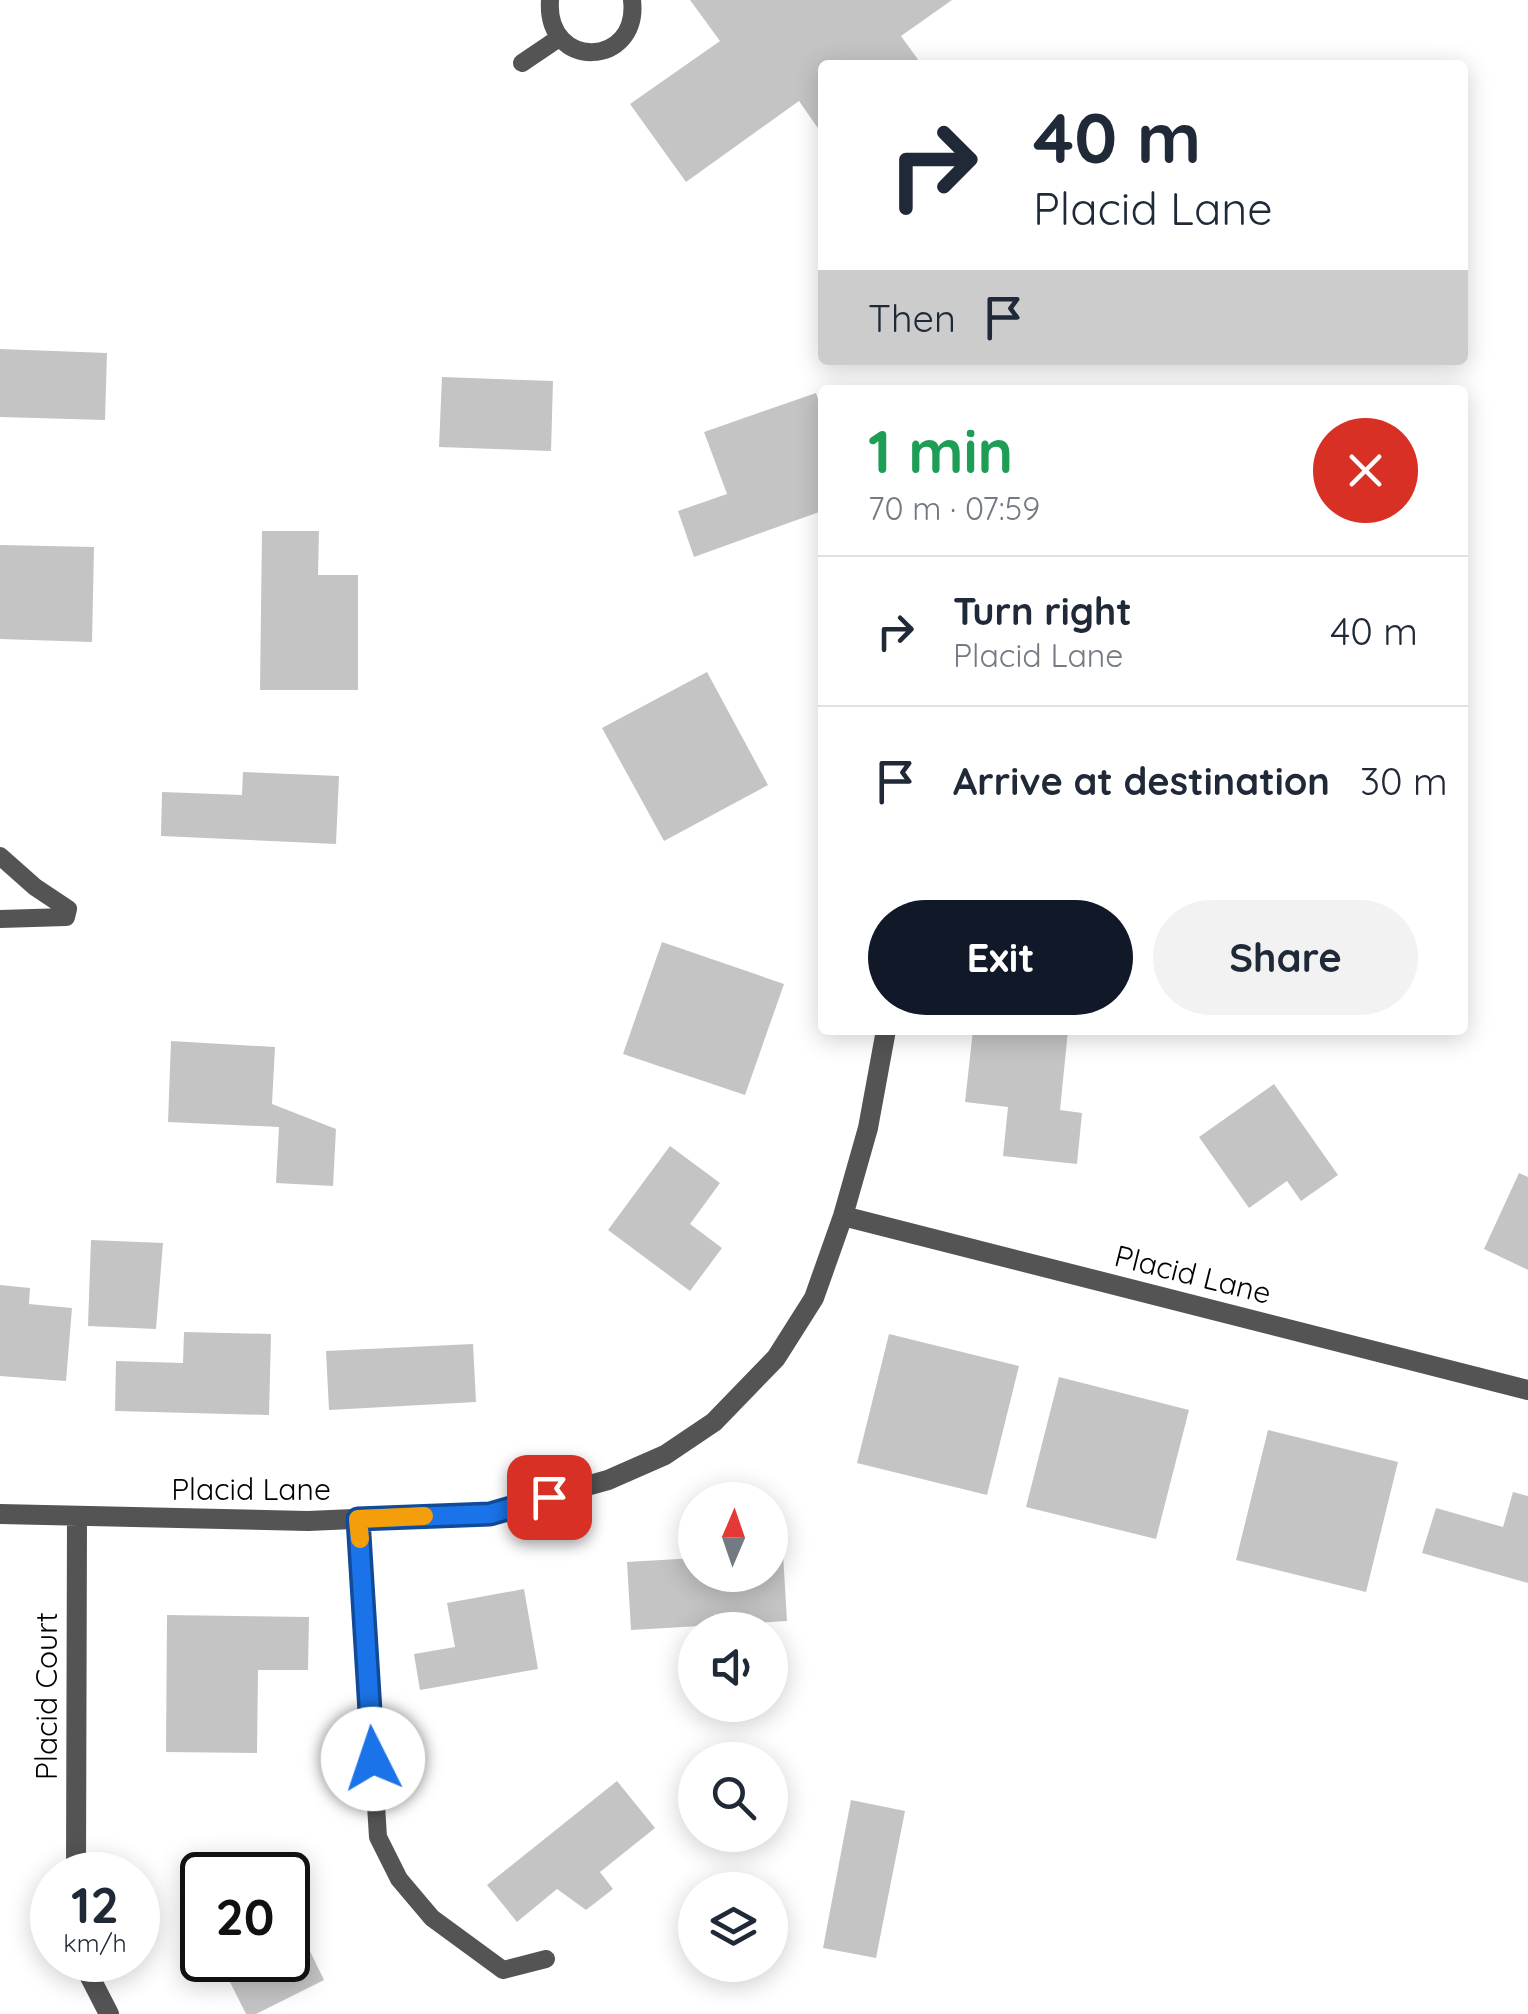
<!DOCTYPE html>
<meta charset="utf-8">
<style>
body{margin:0;font-family:Quicksand,sans-serif;background:#f2f2f3;color:#1f2937;height:100vh;display:flex;flex-direction:column;font-size:38px;white-space:nowrap}
*{box-sizing:border-box;margin:0}
p{font-size:32px;color:#747a83}
.icon{flex:none;width:55px;height:55px;fill:none;stroke:currentColor;stroke-width:2;stroke-linecap:round;stroke-linejoin:round}
.map{position:relative;flex:1;overflow:hidden}
.side{position:absolute;left:818px;top:385px;width:650px;height:650px;display:flex;flex-direction:column;background:#fff;border-radius:10px;box-shadow:0 5px 25px #0003}
.side>*{flex:none}
.top-card{position:absolute;left:818px;top:60px;width:650px;height:305px;border-radius:10px;box-shadow:0 5px 25px #0003;background:#fff;color:#1f2937;overflow:hidden}
.needle{width:65px;rotate:2deg}
.controls{position:absolute;left:678px;top:1482px;display:grid;gap:20px}
.controls a{display:grid;place-items:center;width:110px;height:110px;border-radius:50%;background:#fff;box-shadow:0 5px 25px #0003;font-size:50px}
.speed{position:absolute;left:30px;top:1852px;display:flex;gap:20px;font-size:50px;font-weight:700;text-align:center}
.speed>*{display:grid;place-content:center;width:130px;height:130px;border-radius:50%;background:#fff;box-shadow:0 5px 25px #0003;line-height:1}
.speed small{font-size:25px;font-weight:400}
.speed .limit{border:5px solid #111;border-radius:15px;background:#fff;color:#111}
.pin{position:absolute;display:grid;place-items:center;width:85px;height:85px;color:#fff;margin:-42px;border-radius:20px;box-shadow:0 5px 15px #0006}
.me{position:absolute;width:110px;margin:-55px;rotate:356deg;stroke-linejoin:round;filter:drop-shadow(0 0 8px #0008)}
.turn{display:flex;align-items:center;gap:35px;height:210px;padding:0 50px;font-size:45px}
.turn .icon{width:130px;height:130px;stroke-width:2.5}
.turn b{display:block;font-size:70px;line-height:85px}
.then{display:flex;align-items:center;height:95px;padding:0 50px;background:#0003;gap:20px;font-size:38px}
.round{display:grid;place-items:center;flex:none;width:105px;height:105px;border-radius:52px;background:#f2f2f3}
.overview{display:flex;align-items:center;justify-content:space-between;height:170px;padding:0 50px}
h1{font-size:60px;font-weight:800;line-height:75px;color:#1e9e55}
.primary-button{display:flex;gap:20px;margin-top:auto;padding:20px 50px}
.primary-button a{flex:1;height:115px;border-radius:60px;background:#111827;color:#fff;font-size:40px;font-weight:800;line-height:115px;text-align:center}
.primary-button a+a{background:#f2f2f3;color:#1f2937}
ul{padding:0;list-style:none}
li{display:flex;align-items:center;gap:30px;height:150px;padding:0 50px;border-top:2px solid #e0e1e3}
li div{flex:1}
li b{display:block;font-size:38px}
li em{font-style:normal}
.map>svg:first-child{display:block}
</style>
<div class="map">
<svg width="1528" height="2014" viewBox="0 0 1528 2014">
<rect width="100%" height="100%" fill="#fff"/>
<path fill="#c4c4c4" d="M 690,0 L 952,0 L 901,36 L 922,65 L 822,65 L 822,134 L 799,101 L 686,182 L 630,104 L 720,41 Z
M 0,349 L 107,353 L 105,420 L 0,417 Z
M 442,377 L 553,381 L 551,451 L 439,447 Z
M 816,393 L 822,410 L 822,511 L 694,557 L 678,511 L 727,494 L 704,432 Z
M 262,531 L 319,531 L 318,575 L 358,575 L 358,690 L 260,690 Z
M 0,545 L 94,547 L 92,642 L 0,639 Z
M 707,672 L 768,785 L 664,841 L 602,728 Z
M 243,772 L 339,776 L 336,844 L 161,836 L 162,792 L 242,795 Z
M 662,942 L 784,984 L 745,1095 L 623,1054 Z
M 973,1030 L 1068,1030 L 1060,1110 L 1082,1113 L 1077,1164 L 1003,1156 L 1008,1107 L 965,1102 Z
M 171,1041 L 275,1047 L 272,1104 L 336,1129 L 333,1186 L 276,1183 L 279,1127 L 168,1122 Z
M 1274,1084 L 1338,1175 L 1301,1201 L 1287,1181 L 1249,1208 L 1199,1137 Z
M 670,1146 L 720,1183 L 690,1224 L 722,1248 L 690,1291 L 608,1230 Z
M 1519,1173 L 1528,1177 L 1528,1270 L 1484,1249 Z
M 91,1240 L 163,1243 L 156,1329 L 88,1326 Z
M 0,1285 L 30,1288 L 29,1304 L 72,1308 L 66,1381 L 0,1376 Z
M 184,1332 L 271,1334 L 269,1415 L 115,1411 L 116,1361 L 183,1363 Z
M 889,1334 L 1019,1366 L 987,1495 L 857,1463 Z
M 473,1344 L 476,1402 L 329,1410 L 326,1351 Z
M 1059,1377 L 1189,1410 L 1156,1539 L 1026,1507 Z
M 1268,1430 L 1398,1462 L 1366,1592 L 1236,1560 Z
M 1513,1492 L 1528,1496 L 1528,1583 L 1422,1553 L 1436,1508 L 1503,1527 Z
M 783,1553 L 787,1621 L 631,1630 L 627,1562 L 695,1558 L 695,1575 L 770,1575 L 770,1554 Z
M 524,1589 L 538,1669 L 420,1690 L 414,1654 L 455,1647 L 447,1603 Z
M 167,1615 L 309,1617 L 308,1670 L 258,1670 L 257,1753 L 166,1752 Z
M 617,1781 L 655,1828 L 600,1872 L 613,1889 L 586,1910 L 557,1889 L 517,1922 L 487,1885 Z
M 851,1800 L 905,1811 L 876,1958 L 823,1948 Z
M 202,1881 L 202,1928 L 184,1890 Z
M 288,1906 L 324,1980 L 256,2014 L 246,2014 L 219,1960 L 288,1960 Z"/>
<g fill="none" stroke-linecap="round" stroke-linejoin="round">
<path stroke="#545454" stroke-width="18" d="M 550,0 C 545,71 640,68 632,0
M 522,63 L 559,38
M 0,856 L 35,887 L 68,909 L 66,917 L 0,919
M 358,1519 L 378,1837 L 399,1879 L 432,1918 L 503,1970 L 546,1959"/>
<path stroke="#545454" stroke-width="20" d="M 843,1216 L 1528,1390
M 0,1514 L 308,1521 L 490,1513 L 608,1480 L 665,1455 L 714,1422 L 776,1358 L 814,1298 L 843,1216 L 868,1128 L 886,1030
M 76,1875 L 77,1516
M 85,1960 L 89,1975 L 109,2014"/>
</g>
<g fill="none" stroke-linecap="round" stroke-linejoin="round">
<defs>
<path id="route" d="M 373,1759 L 358,1519 L 490,1514 L 549,1497"/>
</defs>
<use href="#route" stroke="#114b97" stroke-width="25"/>
<use href="#route" stroke="#1a73e8" stroke-width="18"/>
<path stroke="#f59e0b" stroke-width="18" d="M 360,1539 L 358,1519 L 424,1516"/>
</g>
<g text-anchor="middle" dominant-baseline="central" stroke-width="8" stroke-linejoin="round" paint-order="stroke">
<g font-size="30" fill="#000" stroke="#fff">
<text transform="translate(1193 1274) rotate(14)">Placid Lane</text>
<text x="251" y="1489">Placid Lane</text>
<text transform="translate(46 1696) rotate(-90)">Placid Court</text>
</g>
</g>
</svg>
<div class="controls">
<a><svg class="needle" viewBox="-14 -14 28 28"><path d="M0-13l5 13h-10z" fill="#e53935"/><path d="M0 13l5-13h-10z" fill="#747a83"/></svg></a>
<a><svg class="icon" aria-label="sound" viewBox="0 0 24 24"><path d="M4 9h4l5-4v14l-5-4H4zM17 9q2 3 0 6"/></svg></a>
<a><svg class="icon" aria-label="search" viewBox="0 0 24 24"><circle cx="10" cy="10" r="6"/><path d="M15 15l6 6"/></svg></a>
<a><svg class="icon" aria-label="layers" viewBox="0 0 24 24"><path d="M12 4l9 5-9 5-9-5zM3 14l9 5 9-5"/></svg></a>
</div>
<div class="speed"><div>12<small>km/h</small></div><div class="limit">20</div></div>
<div class="pin" style="left:549px;top:1497px;background:#d93025"><svg class="icon" aria-label="arrive" viewBox="0 0 24 24"><path d="M6 21V4h12l-3 4 3 4H6"/></svg></div>
<svg class="me" style="left:373px;top:1759px" viewBox="-20 -20 40 40"><circle r="19" fill="#fff"/><path d="M0-13L10 11 0 6-10 11z" fill="#1a73e8"/></svg>
<div class="top-card">
<div class="turn"><svg class="icon" aria-label="right" viewBox="0 0 24 24"><path d="M7 20v-9h11M14 6l5 5-5 5"/></svg><div><b>40 m</b>Placid Lane</div></div>
<div class="then">Then<svg class="icon" aria-label="arrive" viewBox="0 0 24 24"><path d="M6 21V4h12l-3 4 3 4H6"/></svg></div>
</div>
<section class="side">
<div class="overview"><div><h1>1 min</h1><p>70 m · 07:59</p></div><a class="round" style="background:#d93025;color:#fff"><svg class="icon" aria-label="close" viewBox="0 0 24 24"><path d="M6 6l12 12M18 6L6 18"/></svg></a></div>
<ul>
<li><svg class="icon" aria-label="right" viewBox="0 0 24 24"><path d="M7 20v-9h11M14 6l5 5-5 5"/></svg><div><b>Turn right</b><p>Placid Lane</p></div><em>40 m</em></li>
<li><svg class="icon" aria-label="arrive" viewBox="0 0 24 24"><path d="M6 21V4h12l-3 4 3 4H6"/></svg><div><b>Arrive at destination</b></div><em>30 m</em></li>
</ul>
<div class="primary-button"><a>Exit</a><a>Share</a></div>
</section>
</div>
